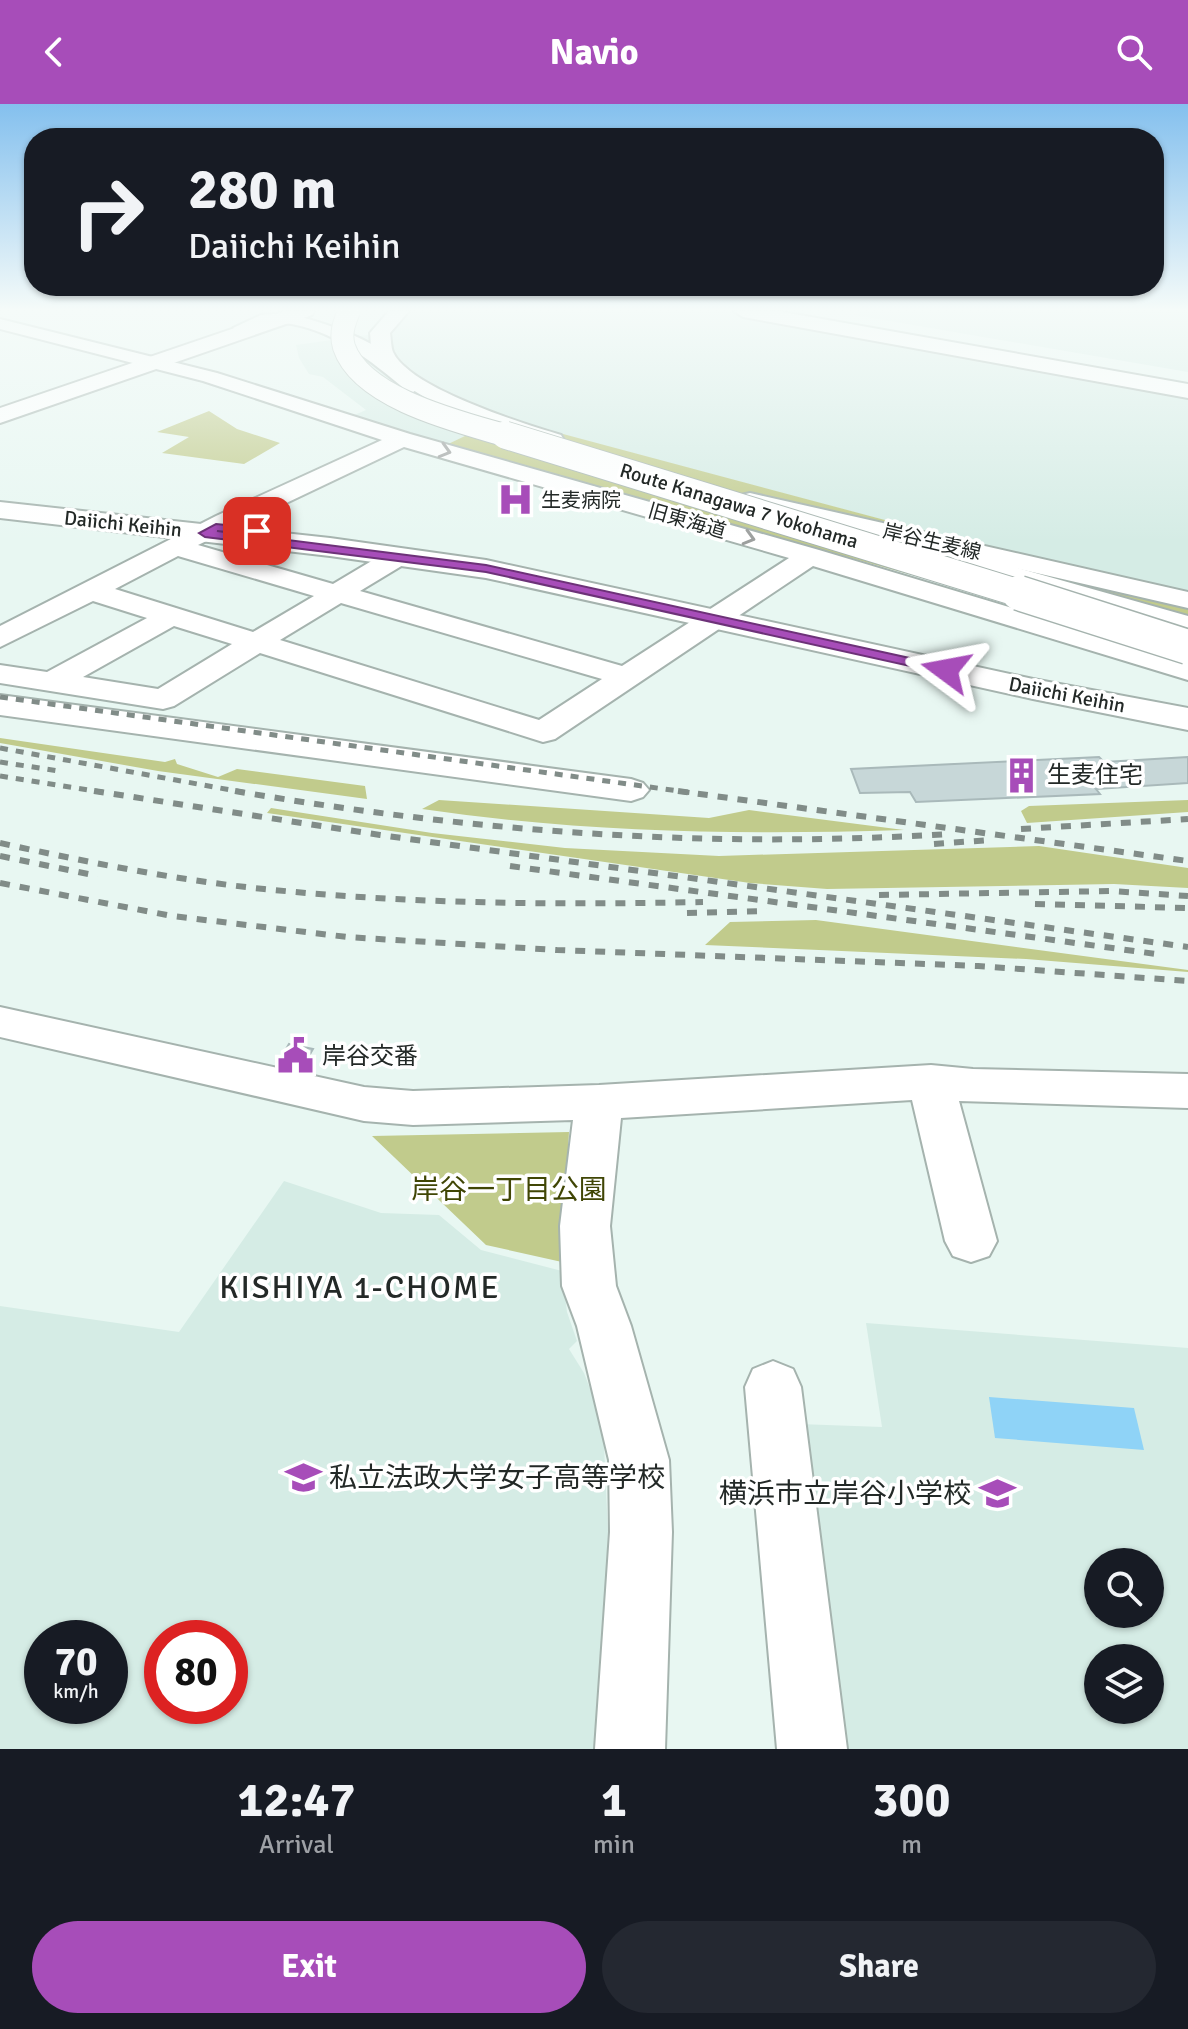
<!DOCTYPE html>
<meta charset="utf-8">
<style>
body{margin:0;font-family:Signika,"Noto Sans JP",sans-serif;background:#242831;color:#f1f3f6;height:100vh;display:flex;flex-direction:column;font-size:30px;white-space:nowrap}
*{box-sizing:border-box;margin:0}
p{font-size:26px;color:#9ea1a6}
.icon{flex:none;width:44px;height:44px;fill:none;stroke:currentColor;stroke-width:2;stroke-linecap:round;stroke-linejoin:round}
.map{position:relative;height:1645px;overflow:hidden}
.panel{display:flex;flex-direction:column;background:#171b24;flex:1}
.panel>*{flex:none}
.banner{position:absolute;left:24px;top:24px;width:1140px;height:168px;border-radius:32px;box-shadow:0 2px 6px #0004;background:#171b24;color:#f1f3f6;overflow:hidden}
.controls{position:absolute;left:1084px;top:1444px;display:grid;gap:16px}
.controls a{display:grid;place-items:center;width:80px;height:80px;border-radius:50%;background:#171b24;box-shadow:0 2px 6px #0004;font-size:40px}
.speed{position:absolute;left:24px;top:1516px;display:flex;gap:16px;font-size:40px;font-weight:700;text-align:center}
.speed>*{display:grid;place-content:center;width:104px;height:104px;border-radius:50%;background:#171b24;box-shadow:0 2px 6px #0004;line-height:1}
.speed small{font-size:20px;font-weight:400}
.speed .limit{border:12px solid #d22;background:#fff;color:#111}
.pin{position:absolute;display:grid;place-items:center;width:68px;height:68px;color:#fff;margin:-34px;border-radius:16px;box-shadow:0 4px 12px #0006}
.me{position:absolute;width:88px;margin:-44px;rotate:283deg;stroke-linejoin:round;filter:drop-shadow(0 0 6px #0008)}
.turn{display:flex;align-items:center;gap:28px;height:168px;padding:0 32px;font-size:36px}
.turn .icon{width:104px;height:104px;stroke-width:2.5}
.turn b{display:block;font-size:56px;line-height:68px}
.eta{display:flex;justify-content:space-evenly;align-items:center;height:136px;text-align:center}
.eta b{font-size:48px;font-weight:800;line-height:56px}
.action{display:flex;gap:16px;margin-top:auto;padding:16px 32px}
.action a{flex:1;height:92px;border-radius:48px;background:#a74db9;color:#fff;font-size:32px;font-weight:800;line-height:92px;text-align:center}
.action a+a{background:#242831;color:#f1f3f6}
header{display:flex;justify-content:space-between;align-items:center;height:104px;padding:0 32px;background:#a74db9;color:#fff;font-size:36px;font-weight:800}
.map>svg:first-child{display:block}
</style>
<header><svg class="icon" aria-label="back" viewBox="0 0 24 24"><path d="M15 5l-7 7 7 7"/></svg>Navio<svg class="icon" aria-label="search" viewBox="0 0 24 24"><circle cx="10" cy="10" r="6"/><path d="M15 15l6 6"/></svg></header>
<div class="map">
<svg width="1188" height="1645" viewBox="0 0 1188 1645">
<rect width="100%" height="100%" fill="#e8f7f2"/>
<path fill="#d5ece5" fill-rule="evenodd" d="M 408,207 L 750,207 L 1188,290 L 1188,497 L 504,315 L 446,341 L 353,315 L 352,312 L 366,306 L 323,273 L 309,270 L 299,254 L 296,241 L 389,228 Z
M 864,207 L 1188,207 L 1188,268 L 855,211 Z
M 284,1077 L 381,1109 L 439,1111 L 481,1146 L 562,1167 L 567,1208 L 577,1237 L 569,1245 L 584,1269 L 603,1318 L 608,1429 L 597,1645 L 0,1645 L 0,1202 L 179,1228 ZM 42,1534 L 110,1534 L 110,1602 L 42,1602 ZM 162,1534 L 230,1534 L 230,1602 L 162,1602 Z
M 866,1219 L 1188,1244 L 1188,1645 L 829,1645 L 799,1320 L 882,1323 ZM 1098,1458 L 1150,1458 L 1150,1510 L 1098,1510 ZM 1098,1554 L 1150,1554 L 1150,1606 L 1098,1606 Z"/>
<path fill="#c1cb8c" d="M 209,307 L 237,325 L 280,339 L 244,360 L 162,349 L 189,333 L 157,328 Z
M 503,314 L 1188,497 L 1188,548 L 446,341 Z
M 0,634 L 165,658 L 175,655 L 177,660 L 218,673 L 237,665 L 365,682 L 367,695 L 158,667 L 0,639 Z
M 439,696 L 709,714 L 749,706 L 904,726 C 738,731 587,729 422,705 Z
M 1188,696 L 1188,708 L 1027,719 L 1021,707 L 1029,702 Z
M 271,704 L 432,729 L 565,744 L 719,752 L 1039,742 L 1188,764 L 1188,784 L 1114,780 L 827,785 L 750,779 L 267,709 Z
M 816,816 L 1188,866 L 1188,868 L 1026,855 L 705,841 L 730,818 Z
M 569,1028 L 562,1158 L 486,1141 L 372,1032 Z"/>
<path fill="#8fd3f7" d="M 989,1293 L 1134,1304 L 1144,1346 L 995,1334 Z"/>
<path fill="#c7d7d8" stroke="#a9b9ba" stroke-width="2" d="M 1099,653 L 1104,658 L 1188,653 L 1188,679 L 1096,685 L 1100,690 L 916,698 L 910,688 L 860,689 L 851,665 Z
M 289,940 L 313,945 L 302,964 L 278,959 Z"/>
<g fill="none" stroke-linecap="round" stroke-linejoin="round">
<defs>
<path id="minor" d="M 286,209 C 335,221 391,241 423,282 L 413,288 L 406,286 C 371,257 333,225 285,219 C 270,218 256,226 242,229 L 233,224 L 261,211 Z
M 0,215 L 217,269 L 410,330 L 819,446 L 1188,557 L 1188,576 L 813,462 L 555,635 L 543,638 L 260,549 L 174,602 L 163,605 L 0,579 L 0,561 L 47,568 L 147,514 L 93,497 L 0,543 L 0,522 L 216,412 L 382,336 L 203,277 L 0,225 ZM 404,343 L 789,454 L 622,562 L 360,487 L 408,458 L 412,452 L 408,446 L 390,446 L 333,480 L 198,441 ZM 178,452 L 314,492 L 253,528 L 115,485 ZM 341,499 L 602,575 L 539,616 L 280,536 ZM 174,522 L 232,540 L 158,585 L 83,573 Z
M 750,389 L 1188,488 L 1188,504 L 741,401 L 738,396 L 741,391 Z
M 0,591 L 631,675 L 643,679 L 649,686 L 643,693 L 631,697 L 0,611 Z
M 0,903 L 364,983 L 413,987 L 599,981 L 931,961 L 973,965 L 1188,970 L 1188,1004 L 959,997 L 997,1137 L 989,1152 L 971,1158 L 953,1152 L 945,1137 L 912,996 L 621,1014 L 610,1122 L 616,1182 L 631,1222 L 669,1356 L 672,1428 L 665,1645 L 595,1645 L 610,1428 L 609,1356 L 577,1222 L 562,1182 L 560,1122 L 573,1016 L 413,1021 L 364,1017 L 0,933 Z
M 773,1257 L 793,1265 L 801,1283 L 847,1645 L 777,1645 L 745,1283 L 753,1265 Z"/>
<path id="major" d="M 285,207 L 314,207 L 312,211 L 0,319 L 0,304 Z"/>
<path id="highway" d="M 389,207 L 409,207 L 390,229 C 391,235 391,243 393,248 C 409,284 524,320 561,331 L 564,336 L 561,341 C 525,350 393,285 374,253 C 370,246 371,236 370,229 Z
M 734,207 L 777,207 L 1188,280 L 1188,294 L 743,213 Z
M 0,398 L 330,434 L 486,456 L 1033,575 L 1188,604 L 1188,626 L 1033,595 L 486,474 L 330,452 L 0,414 Z
M 883,426 L 1188,512 L 1188,532 L 873,441 L 869,435 L 873,429 Z"/>
</defs>
<use href="#minor" stroke="#a5b3ae" stroke-width="4"/>
<use href="#major" stroke="#a5b3ae" stroke-width="4"/>
<use href="#highway" stroke="#a5b3ae" stroke-width="4"/>
<use href="#minor" fill="#fff" fill-rule="evenodd"/>
<use href="#major" fill="#fff" fill-rule="evenodd"/>
<use href="#highway" fill="#fff" fill-rule="evenodd"/>
<path stroke="#818c88" stroke-width="5" stroke-dasharray="8 8" stroke-linecap="butt" d="M 0,593 L 693,689
M 0,644 L 247,689
M 0,658 L 59,667
M 0,672 L 107,689"/>
<path stroke="#818c88" stroke-width="6" stroke-dasharray="10 10" stroke-linecap="butt" d="M 94,687 L 380,731 L 1188,843
M 235,687 C 475,728 705,745 949,730
M 678,687 L 1188,757
M 1021,725 L 1188,715
M 0,739 C 87,758 175,776 264,785 C 410,800 556,801 703,798
M 934,740 L 990,736
M 0,752 L 98,772
M 510,762 L 1156,850
M 0,779 L 172,812 L 347,833 L 557,846 L 978,862 L 1188,877
M 879,791 L 1111,787 L 1188,792
M 1035,800 L 1188,804
M 687,809 L 767,807"/>
<defs>
<path id="highway-bridge-far2" d="M 349,207 C 344,219 340,230 344,243 C 362,296 464,319 511,333"/>
<path id="highway-bridge-far1" d="M 505,331 L 1025,491"/>
<path id="highway-bridge" d="M 1019,489 L 1188,543"/>
</defs>
<use href="#highway-bridge-far2" stroke="#a5b3ae" stroke-width="24" stroke-linecap="butt"/>
<use href="#highway-bridge-far1" stroke="#a5b3ae" stroke-width="29" stroke-linecap="butt"/>
<use href="#highway-bridge" stroke="#a5b3ae" stroke-width="37" stroke-linecap="butt"/>
<use href="#highway-bridge-far2" stroke="#fff" stroke-width="22"/>
<use href="#highway-bridge-far1" stroke="#fff" stroke-width="27"/>
<use href="#highway-bridge" stroke="#fff" stroke-width="34"/>
</g>
<defs><path id="oneway-chevron" d="M-2-3.5L2.5 0L-2 3.5" fill="none" stroke-width="1.6" stroke-linecap="round" stroke-linejoin="round" transform="scale(2)"/></defs>
<g stroke="#9c9f9e">
<use href="#oneway-chevron" transform="translate(445 347) rotate(16)"/>
<use href="#oneway-chevron" transform="translate(749 434) rotate(16)"/>
</g>
<linearGradient id="sky" x2="0" y2="1"><stop stop-color="#84c0ee"/><stop offset="0.47" stop-color="#f5fbf9"/><stop offset="1" stop-color="#f5fbf9" stop-opacity="0"/></linearGradient>
<rect width="1188" height="438" fill="url(#sky)"/>
<path fill="#a74db9" stroke="#6d3278" stroke-width="2" d="M 216,420 L 257,424 L 263,427 L 257,431 L 217,427 L 486,461 L 946,562 L 953,566 L 946,570 L 486,468 L 205,433 L 199,429 Z"/>
<defs>
<symbol id="hospital-bare" viewBox="-9 -9 18 18"><path d="M-5-5h3v3.5h4V-5h3V5h-3V1.5h-4V5h-3Z" fill="#a74db9" stroke="#fff" stroke-width="2.5" paint-order="stroke"/></symbol>
<symbol id="building-bare" viewBox="-9 -9 18 18"><path d="M-4-6H4V6H1V3H-1V6H-4ZM-2.5-4.3h1.7v1.8h-1.7ZM.8-4.3h1.7v1.8H.8ZM-2.5-1h1.7V.8h-1.7ZM.8-1h1.7V.8H.8Z" fill="#a74db9" stroke="#fff" stroke-width="2.5" paint-order="stroke"/></symbol>
<symbol id="civic-bare" viewBox="-9 -9 18 18"><path d="M-.6-6.5H3V-4.5H.6V-3L4-1V1h2V6H-6V1h2V-1L-.6-3ZM-1.2 2.5V6h2.4V2.5Z" fill="#a74db9" stroke="#fff" stroke-width="2.5" paint-order="stroke"/></symbol>
<symbol id="school-bare" viewBox="-9 -9 18 18"><path d="M0-5L7-2L0 1L-7-2ZM-4 1L0 2.5L4 1V4Q0 6-4 4Z" fill="#a74db9" stroke="#fff" stroke-width="2.5" paint-order="stroke"/></symbol>
</defs>
<g fill-rule="evenodd">
<use href="#hospital-bare" x="490" y="370" width="51" height="51"/>
<use href="#building-bare" x="996" y="646" width="51" height="51"/>
<use href="#civic-bare" x="270" y="926" width="51" height="51"/>
<use href="#school-bare" x="278" y="1348" width="51" height="51"/>
<use href="#school-bare" x="972" y="1364" width="51" height="51"/>
</g>
<g text-anchor="middle" dominant-baseline="central" stroke-width="7" stroke-linejoin="round" paint-order="stroke">
<g font-size="20" fill="#232927" stroke="#fff" text-anchor="start">
<text x="541" y="396">生麦病院</text>
</g>
<g font-size="20" fill="#232927" stroke="#fff">
<text transform="translate(739 402) rotate(17)">Route Kanagawa 7 Yokohama</text>
<text transform="translate(687 417) rotate(16)">旧東海道</text>
<text transform="translate(123 420) rotate(6)">Daiichi Keihin</text>
<text transform="translate(932 438) rotate(13)">岸谷生麦線</text>
<text transform="translate(1067 591) rotate(11)">Daiichi Keihin</text>
</g>
<g font-size="24" fill="#232927" stroke="#fff" text-anchor="start">
<text x="1047" y="671">生麦住宅</text>
<text x="322" y="952">岸谷交番</text>
</g>
<g font-size="28" fill="#404605" stroke="#fff">
<text x="509" y="1086">岸谷一丁目公園</text>
</g>
<g font-size="28" fill="#232927" stroke="#fff" text-anchor="start">
<text x="329" y="1374">私立法政大学女子高等学校</text>
<text x="971" y="1390" text-anchor="end">横浜市立岸谷小学校</text>
</g>
<g font-size="32" letter-spacing="2" fill="#232927" stroke="#fff">
<text x="360" y="1183">KISHIYA 1-CHOME</text>
</g>
</g>
</svg>
<div class="controls">
<a><svg class="icon" aria-label="search" viewBox="0 0 24 24"><circle cx="10" cy="10" r="6"/><path d="M15 15l6 6"/></svg></a>
<a><svg class="icon" aria-label="layers" viewBox="0 0 24 24"><path d="M12 4l9 5-9 5-9-5zM3 14l9 5 9-5"/></svg></a>
</div>
<div class="speed"><div>70<small>km/h</small></div><div class="limit">80</div></div>
<div class="pin" style="left:257px;top:427px;background:#d93025"><svg class="icon" aria-label="arrive" viewBox="0 0 24 24"><path d="M6 21V4h12l-3 4 3 4H6"/></svg></div>
<svg class="me" style="left:946px;top:566px" viewBox="-20 -20 40 40"><path d="M0-17L14 15 0 8-14 15z" fill="#a74db9" stroke="#fff" stroke-width="4"/></svg>
<div class="banner">
<div class="turn"><svg class="icon" aria-label="right" viewBox="0 0 24 24"><path d="M7 20v-9h11M14 6l5 5-5 5"/></svg><div><b>280 m</b>Daiichi Keihin</div></div>
</div>
</div>
<section class="panel">
<div class="eta">
<div><b>12:47</b><p>Arrival</p></div>
<div><b>1</b><p>min</p></div>
<div><b>300</b><p>m</p></div>
</div>
<div class="action"><a>Exit</a><a>Share</a></div>
</section>
